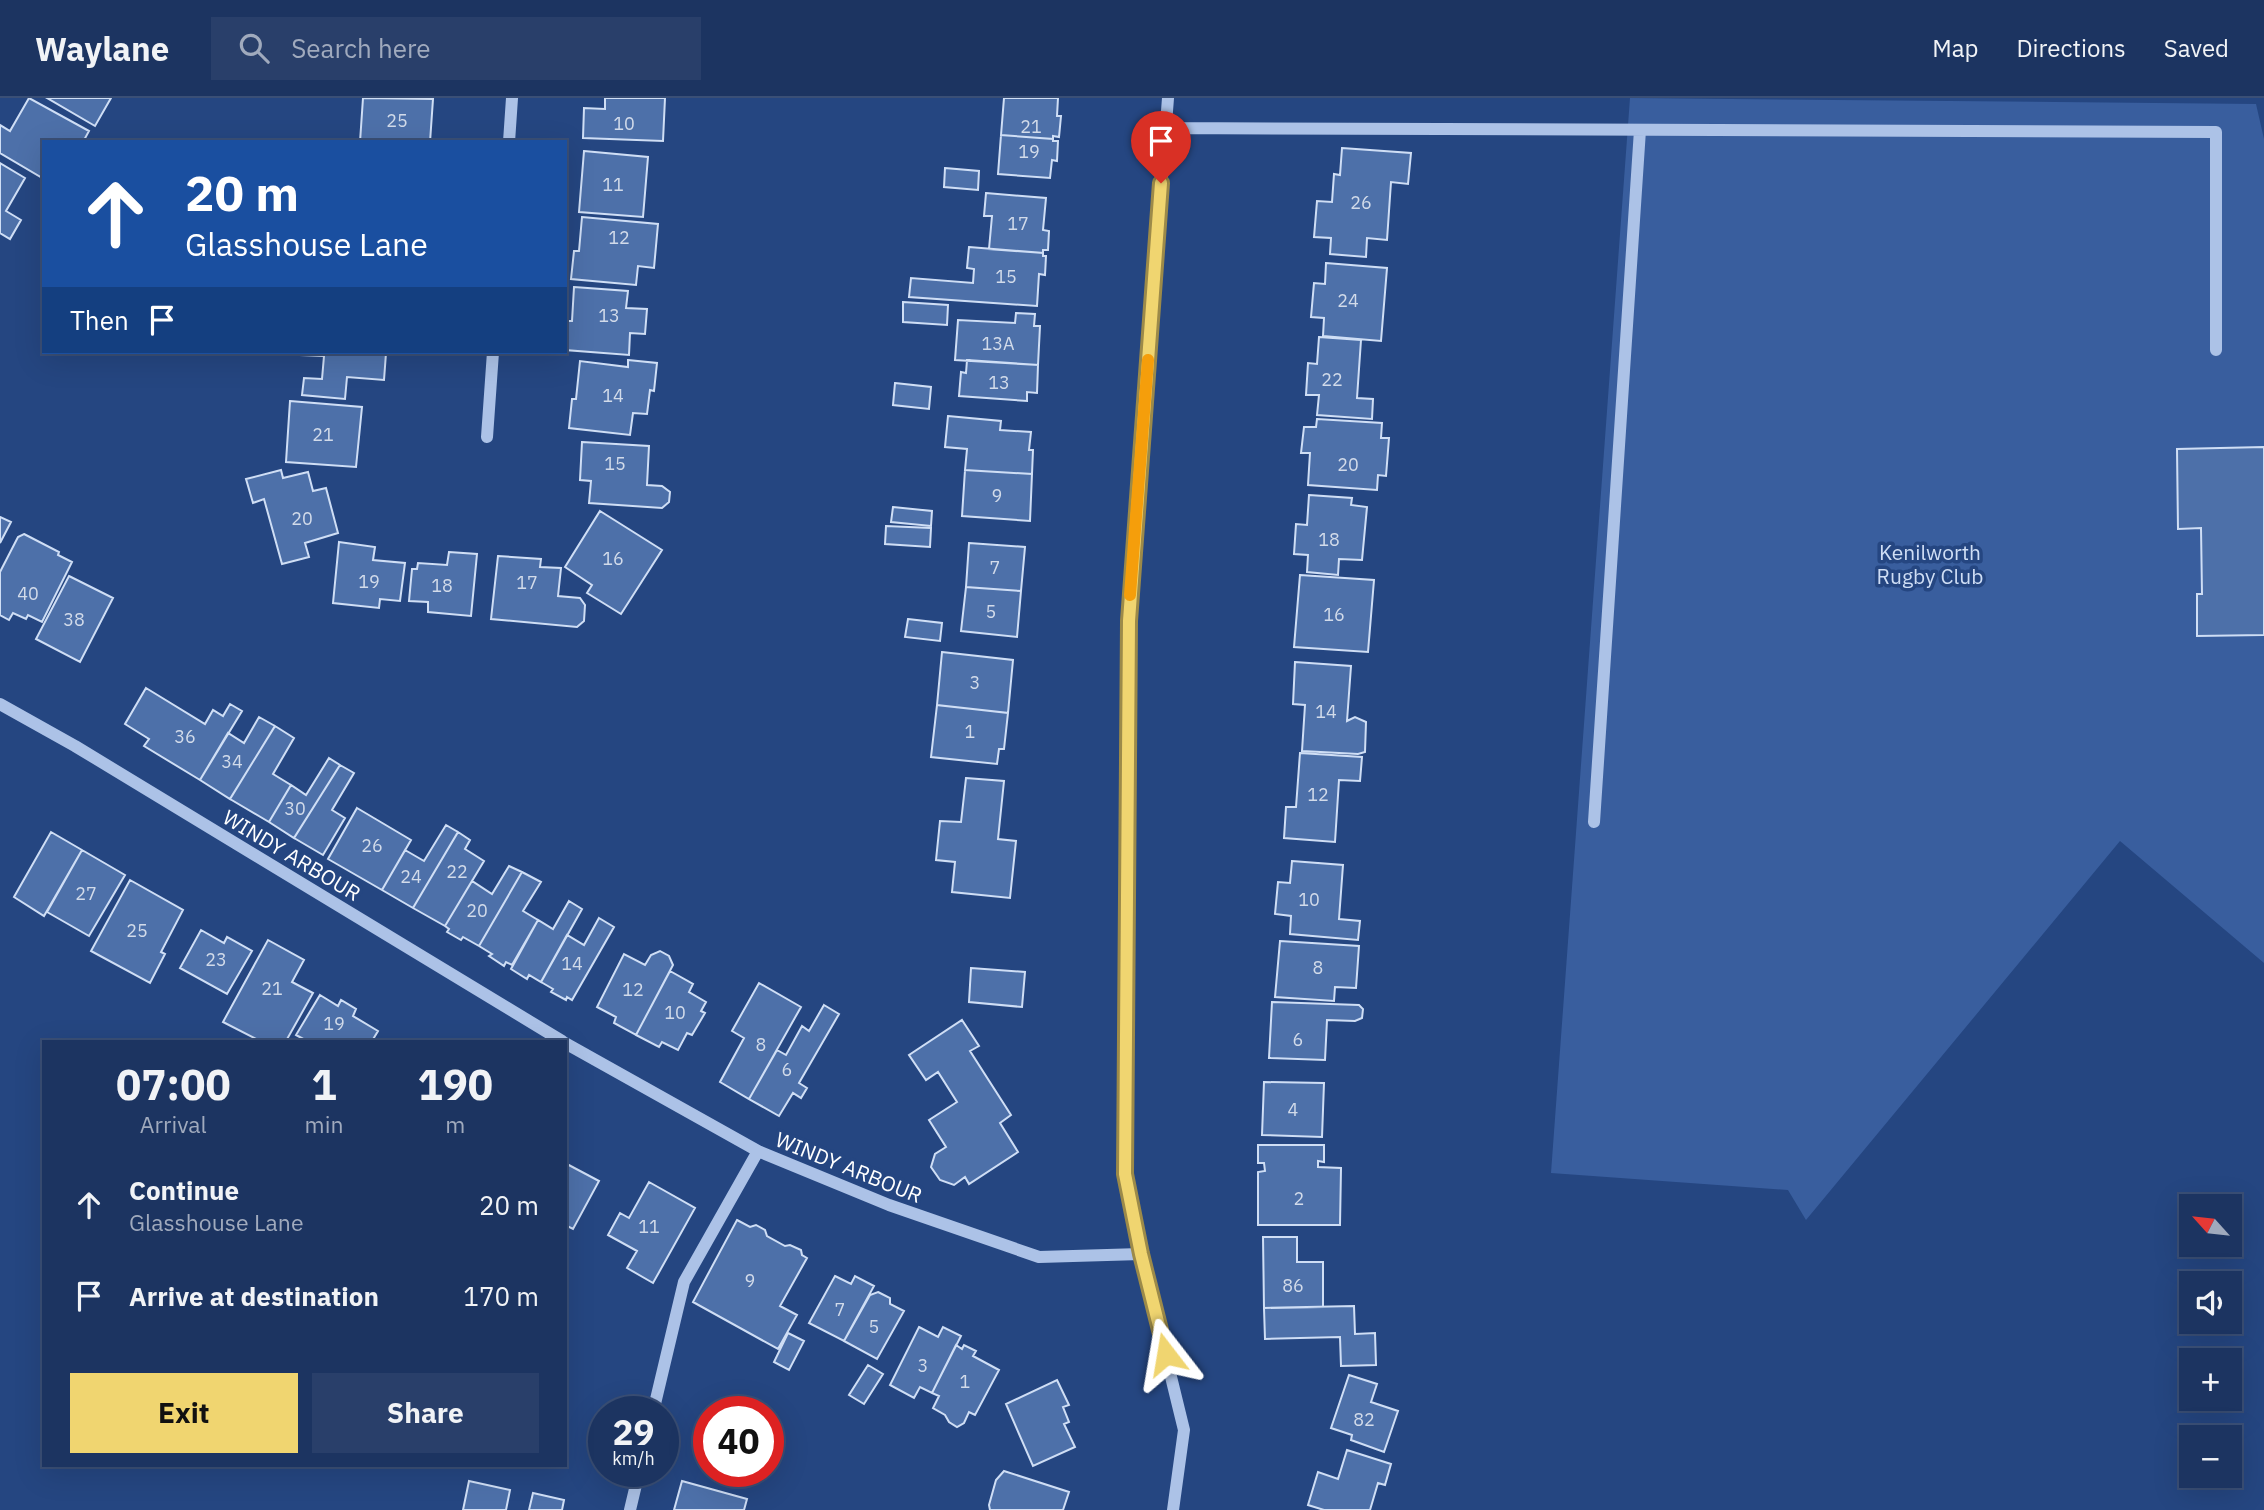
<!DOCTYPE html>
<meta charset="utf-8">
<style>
body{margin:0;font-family:"IBM Plex Sans",sans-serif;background:#293f6a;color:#f1f3f6;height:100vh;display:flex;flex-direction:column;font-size:26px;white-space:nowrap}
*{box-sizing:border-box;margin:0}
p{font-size:23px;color:#a0aabd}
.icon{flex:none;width:38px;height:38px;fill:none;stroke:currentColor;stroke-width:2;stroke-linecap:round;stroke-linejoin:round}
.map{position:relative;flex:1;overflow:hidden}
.details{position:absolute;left:42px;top:942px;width:525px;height:427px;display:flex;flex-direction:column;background:#1c3461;border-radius:0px;box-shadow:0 7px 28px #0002,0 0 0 2px #3a4f76}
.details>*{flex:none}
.banner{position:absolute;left:42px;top:42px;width:525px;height:214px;border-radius:0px;box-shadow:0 7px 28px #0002,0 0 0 2px #3a4f76;background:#1a4fa0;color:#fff;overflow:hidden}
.needle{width:46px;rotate:297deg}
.tools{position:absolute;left:2179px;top:1096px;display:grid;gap:14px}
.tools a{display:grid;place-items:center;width:63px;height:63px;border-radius:0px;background:#1c3461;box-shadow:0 7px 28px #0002,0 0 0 2px #3a4f76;font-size:35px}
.speed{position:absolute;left:588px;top:1298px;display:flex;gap:14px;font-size:35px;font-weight:700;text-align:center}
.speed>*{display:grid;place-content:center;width:91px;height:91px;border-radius:50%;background:#1c3461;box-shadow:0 7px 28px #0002,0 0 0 2px #3a4f76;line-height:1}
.speed small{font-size:18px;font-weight:400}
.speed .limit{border:10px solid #d22;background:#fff;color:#111}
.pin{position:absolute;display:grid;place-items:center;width:60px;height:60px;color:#fff;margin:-72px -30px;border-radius:50% 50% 50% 0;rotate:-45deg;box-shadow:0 0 7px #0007}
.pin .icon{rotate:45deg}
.me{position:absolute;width:77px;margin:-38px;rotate:346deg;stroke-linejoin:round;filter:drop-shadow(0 0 5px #0008)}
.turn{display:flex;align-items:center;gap:24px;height:147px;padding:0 28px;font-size:32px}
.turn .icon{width:91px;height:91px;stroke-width:2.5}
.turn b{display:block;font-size:49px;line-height:60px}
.then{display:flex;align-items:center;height:66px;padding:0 28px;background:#0003;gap:14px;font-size:26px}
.eta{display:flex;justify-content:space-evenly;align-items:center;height:119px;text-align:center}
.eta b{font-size:42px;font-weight:800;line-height:49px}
.cta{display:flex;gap:14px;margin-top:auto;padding:14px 28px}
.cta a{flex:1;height:80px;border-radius:0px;background:#f0d570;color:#111;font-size:28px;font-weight:800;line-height:80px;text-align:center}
.cta a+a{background:#293f6a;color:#f1f3f6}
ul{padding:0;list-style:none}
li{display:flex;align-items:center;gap:21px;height:91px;padding:0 28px}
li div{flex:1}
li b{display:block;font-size:26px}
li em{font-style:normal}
header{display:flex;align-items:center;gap:42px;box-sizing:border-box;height:98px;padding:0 35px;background:#1c3461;border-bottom:2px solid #3a4f76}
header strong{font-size:33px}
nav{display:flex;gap:38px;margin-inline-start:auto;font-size:24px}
.search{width:490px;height:63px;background:#293f6a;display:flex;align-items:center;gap:18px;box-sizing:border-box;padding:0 24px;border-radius:0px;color:#a0aabd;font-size:26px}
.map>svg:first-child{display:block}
</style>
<header>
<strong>Waylane</strong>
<div class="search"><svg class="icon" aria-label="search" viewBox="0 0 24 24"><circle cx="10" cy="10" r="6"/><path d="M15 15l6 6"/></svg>Search here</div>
<nav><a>Map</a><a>Directions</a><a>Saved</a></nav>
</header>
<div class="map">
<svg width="2264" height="1412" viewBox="0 0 2264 1412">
<rect width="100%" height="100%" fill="#254681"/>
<path fill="#395e9e" d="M 1630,0 L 2256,6 L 2264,41 L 2264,865 L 2120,743 L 1806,1122 L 1788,1092 L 1551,1075 Z"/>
<path fill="#4d70a9" stroke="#cfdef5" stroke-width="2" d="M 29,0 L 89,33 L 83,44 L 44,44 L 44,81 L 0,55 L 0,27 L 10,33 Z
M 47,0 L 111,0 L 95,28 Z
M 363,0 L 433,1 L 430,44 L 360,44 Z
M 605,0 L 665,0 L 663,43 L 583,40 L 584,10 L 605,11 Z
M 1004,0 L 1058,0 L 1057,18 L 1061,18 L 1059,39 L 1053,38 L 1053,41 L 1001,37 Z
M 1001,37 L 1053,41 L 1053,43 L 1058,43 L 1057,63 L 1052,62 L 1050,80 L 998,76 Z
M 1342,50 L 1411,55 L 1408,86 L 1391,84 L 1387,142 L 1367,140 L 1366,159 L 1330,156 L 1331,140 L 1314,139 L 1317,103 L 1332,104 L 1334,76 L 1340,77 Z
M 584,53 L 648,59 L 643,119 L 579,114 Z
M 0,65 L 25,80 L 6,113 L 21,122 L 10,141 L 0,135 Z
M 945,70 L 979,73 L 978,92 L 944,89 Z
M 986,95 L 1046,100 L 1043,132 L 1049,133 L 1048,152 L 1043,152 L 1043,155 L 989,151 L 992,118 L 984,118 Z
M 582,119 L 658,126 L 654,170 L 638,168 L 636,187 L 571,181 L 574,153 L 579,153 Z
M 969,149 L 1043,155 L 1043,158 L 1046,158 L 1045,177 L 1039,176 L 1037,208 L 909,199 L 911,180 L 973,185 L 974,171 L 967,170 Z
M 1326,165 L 1387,170 L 1381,243 L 1323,238 L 1324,220 L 1311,219 L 1314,185 L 1325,186 Z
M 574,189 L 628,193 L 626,210 L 647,211 L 645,236 L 630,235 L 629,257 L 565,252 L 568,223 L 572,223 Z
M 903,204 L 948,207 L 947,227 L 903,224 Z
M 1016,215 L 1035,216 L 1034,228 L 1040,228 L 1038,267 L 955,262 L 958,222 L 1015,225 Z
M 1319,239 L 1361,242 L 1357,300 L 1373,301 L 1372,321 L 1317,317 L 1319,297 L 1306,297 L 1308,265 L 1317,266 Z
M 302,254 L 386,255 L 384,282 L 347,279 L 345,301 L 302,297 L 304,280 L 322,281 L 324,258 L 301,257 Z
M 628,262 L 657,265 L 654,293 L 650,292 L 647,316 L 633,315 L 630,337 L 569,330 L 572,301 L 576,301 L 580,263 L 628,269 Z
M 967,262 L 1038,267 L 1037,295 L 1027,294 L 1027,303 L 959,298 L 961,274 L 966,275 Z
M 895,285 L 931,289 L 929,311 L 893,307 Z
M 290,303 L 362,309 L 356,369 L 286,364 Z
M 948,318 L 1001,323 L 1000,332 L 1031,334 L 1029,352 L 1033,352 L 1032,376 L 965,372 L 967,351 L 945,349 Z
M 1317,321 L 1382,325 L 1381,340 L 1389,340 L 1386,378 L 1378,377 L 1377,392 L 1308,387 L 1310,355 L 1301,355 L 1304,329 L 1316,329 Z
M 582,344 L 649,348 L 647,387 L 662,388 L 670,394 L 669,404 L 662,410 L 589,405 L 591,383 L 580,382 Z
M 2264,349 L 2264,537 L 2197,538 L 2197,496 L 2202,496 L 2201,430 L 2178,431 L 2177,351 Z
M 281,372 L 283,380 L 308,374 L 313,393 L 326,390 L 338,435 L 305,445 L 309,459 L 282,466 L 264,401 L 253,405 L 246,381 Z
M 965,372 L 1032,376 L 1030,423 L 962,418 Z
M 1309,397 L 1352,400 L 1351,407 L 1367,409 L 1362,462 L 1339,461 L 1338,477 L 1307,474 L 1308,457 L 1294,456 L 1296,426 L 1307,427 Z
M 893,409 L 932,413 L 931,428 L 891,424 Z
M 600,413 L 662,452 L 621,516 L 587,495 L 592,487 L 565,469 Z
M 0,419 L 11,424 L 0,445 Z
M 886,428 L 931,430 L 930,449 L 885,446 Z
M 24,436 L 59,454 L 58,457 L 72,464 L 42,524 L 28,517 L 26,521 L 13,515 L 9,522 L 0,517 L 0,474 L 18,439 Z
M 339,444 L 375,449 L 373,462 L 405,465 L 400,503 L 380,501 L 379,510 L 333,505 Z
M 969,445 L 1025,449 L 1021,493 L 966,489 Z
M 449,454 L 477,456 L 471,518 L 428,514 L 428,504 L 409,503 L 412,471 L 417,471 L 418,465 L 447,467 Z
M 498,458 L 541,461 L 540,469 L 561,470 L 558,498 L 580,500 L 585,507 L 584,523 L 577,529 L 491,521 Z
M 1300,477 L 1374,482 L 1368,554 L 1294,549 Z
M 69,478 L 113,500 L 80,564 L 36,541 Z
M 966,489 L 1021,493 L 1017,539 L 961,533 Z
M 908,521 L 942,525 L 940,543 L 905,539 Z
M 942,554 L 1013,562 L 1008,615 L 937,607 Z
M 1295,564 L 1351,568 L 1347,623 L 1355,619 L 1366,624 L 1365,654 L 1358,656 L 1302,653 L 1305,607 L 1293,606 Z
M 146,590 L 205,626 L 213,612 L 223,618 L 230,606 L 242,613 L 200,682 L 144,648 L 149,641 L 125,626 Z
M 937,607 L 1008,615 L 1004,651 L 999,651 L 997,666 L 931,659 Z
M 259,619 L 275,628 L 230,701 L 200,682 L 228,635 L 244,645 Z
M 275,628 L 294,640 L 273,676 L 291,687 L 269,724 L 230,701 Z
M 1300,655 L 1362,659 L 1360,683 L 1339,682 L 1335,744 L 1284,740 L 1286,709 L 1296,709 Z
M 329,660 L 340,667 L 294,740 L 269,724 L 291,687 L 306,697 Z
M 340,667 L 354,675 L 332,712 L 345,720 L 323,757 L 294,740 Z
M 966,680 L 1004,683 L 998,741 L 1016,743 L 1010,800 L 952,794 L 955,764 L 936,762 L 940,723 L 961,724 Z
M 357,710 L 411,742 L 382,792 L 328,761 Z
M 446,727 L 458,734 L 413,810 L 382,792 L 405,752 L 424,763 Z
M 51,734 L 82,752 L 44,818 L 14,799 Z
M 458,734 L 470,742 L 465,751 L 484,763 L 445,828 L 413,810 Z
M 82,752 L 125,777 L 89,838 L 47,814 Z
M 1292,763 L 1343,767 L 1339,821 L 1360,823 L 1358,842 L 1290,836 L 1291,818 L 1275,816 L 1278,784 L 1290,785 Z
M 509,768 L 522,774 L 479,848 L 463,839 L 461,842 L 447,834 L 449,831 L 445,828 L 472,783 L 492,796 Z
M 522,774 L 541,784 L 523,813 L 538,822 L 512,867 L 506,864 L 504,868 L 489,858 L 492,856 L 479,848 Z
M 130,782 L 183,812 L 161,854 L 165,856 L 150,885 L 91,853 Z
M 569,803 L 582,811 L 541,884 L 529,877 L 527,881 L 511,871 L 538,822 L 553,831 Z
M 599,820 L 614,829 L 572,902 L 567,899 L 566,902 L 551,894 L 553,891 L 541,884 L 567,837 L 584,847 Z
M 201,832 L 224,845 L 227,839 L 252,853 L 227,896 L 180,870 Z
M 268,842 L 304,862 L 292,884 L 313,895 L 286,943 L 260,943 L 223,924 Z
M 1280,843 L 1359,848 L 1356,890 L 1335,889 L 1334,903 L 1275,899 Z
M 660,853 L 669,858 L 673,867 L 636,937 L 614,925 L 616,919 L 597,909 L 624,856 L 645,867 L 651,857 Z
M 971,870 L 1025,874 L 1022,909 L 969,904 Z
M 670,873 L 693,886 L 689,894 L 706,904 L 701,913 L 705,915 L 692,937 L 687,935 L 678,952 L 662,944 L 659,949 L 636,937 Z
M 759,885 L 801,909 L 749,1001 L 720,984 L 744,940 L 732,933 Z
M 320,897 L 338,908 L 341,902 L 356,911 L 353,918 L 378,933 L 372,943 L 307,943 L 296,937 Z
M 1272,904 L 1359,907 L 1363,911 L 1362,920 L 1355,923 L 1327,922 L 1325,962 L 1269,960 Z
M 824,907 L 839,916 L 799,985 L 807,990 L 801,1000 L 793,995 L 779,1018 L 749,1001 L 777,952 L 786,957 L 802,928 L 809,933 Z
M 962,922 L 979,948 L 970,953 L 1011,1017 L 1000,1025 L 1018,1054 L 969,1086 L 965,1079 L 954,1087 L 940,1082 L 931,1069 L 935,1056 L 946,1049 L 929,1022 L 957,1004 L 938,974 L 926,982 L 909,957 Z
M 1264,984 L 1324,985 L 1322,1039 L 1262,1037 Z
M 1258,1047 L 1324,1047 L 1324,1064 L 1318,1063 L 1318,1069 L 1341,1070 L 1340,1127 L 1258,1127 L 1258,1074 L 1265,1073 L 1264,1065 L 1258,1065 Z
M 565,1065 L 599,1083 L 573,1131 L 565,1127 Z
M 649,1084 L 695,1110 L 653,1185 L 627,1170 L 637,1153 L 608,1137 L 620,1115 L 629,1120 Z
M 737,1122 L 750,1129 L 756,1127 L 765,1132 L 767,1138 L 785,1148 L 790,1147 L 801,1152 L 802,1157 L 807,1160 L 780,1208 L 797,1217 L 778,1251 L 693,1204 Z
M 1263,1139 L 1297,1139 L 1297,1164 L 1323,1164 L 1323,1209 L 1264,1210 Z
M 835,1178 L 851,1186 L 855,1178 L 874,1188 L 844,1243 L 809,1225 Z
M 878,1194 L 890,1200 L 890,1206 L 904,1213 L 877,1261 L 844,1243 L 870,1197 Z
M 1354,1208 L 1355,1236 L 1375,1235 L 1376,1267 L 1341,1268 L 1340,1239 L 1265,1241 L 1264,1210 Z
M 919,1229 L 938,1239 L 943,1229 L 961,1238 L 932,1295 L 920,1289 L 914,1300 L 890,1287 Z
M 788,1235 L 804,1243 L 789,1272 L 774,1264 Z
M 956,1247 L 962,1251 L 964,1247 L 976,1253 L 973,1258 L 999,1272 L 975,1317 L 969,1314 L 964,1325 L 957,1329 L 949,1324 L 945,1317 L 933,1310 L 939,1298 L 932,1295 Z
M 868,1267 L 883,1276 L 864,1306 L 849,1297 Z
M 1349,1277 L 1377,1286 L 1371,1304 L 1398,1313 L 1384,1354 L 1351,1342 L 1352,1337 L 1331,1330 Z
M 1057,1282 L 1069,1307 L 1063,1309 L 1069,1324 L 1064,1326 L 1075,1349 L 1033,1368 L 1006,1306 Z
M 1347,1352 L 1391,1366 L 1385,1387 L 1378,1385 L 1370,1412 L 1324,1412 L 1308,1407 L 1318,1374 L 1338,1381 Z
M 1004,1373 L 1069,1394 L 1063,1412 L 990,1412 L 989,1407 L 996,1382 Z
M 469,1383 L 510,1392 L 506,1412 L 463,1412 Z
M 682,1383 L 747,1401 L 744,1412 L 674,1412 Z
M 533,1395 L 564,1402 L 562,1412 L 529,1412 Z"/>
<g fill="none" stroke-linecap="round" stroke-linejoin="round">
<path stroke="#acc2e7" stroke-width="12" d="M 1168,0 L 1128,523 L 1125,1076 L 1141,1156 L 1184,1332 L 1173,1412
M 1165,30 L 2216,34 L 2216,252
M 509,44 L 512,0
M 487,339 L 493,254
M 0,606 L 75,648 L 562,943
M 1594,724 L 1640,32
M 565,945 L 758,1053 L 889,1107 L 1039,1159 L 1141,1156
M 653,1314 L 684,1184 L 758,1053
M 630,1412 L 639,1374"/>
</g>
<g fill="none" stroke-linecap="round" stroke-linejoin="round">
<defs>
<path id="route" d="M 1161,85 L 1129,523 L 1125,1076 L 1141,1156 L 1166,1256"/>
</defs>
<use href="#route" stroke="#9c8a49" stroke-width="18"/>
<use href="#route" stroke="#f0d570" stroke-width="12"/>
<path stroke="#f59e0b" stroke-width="12" d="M 1130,497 L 1148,262"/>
</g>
<g text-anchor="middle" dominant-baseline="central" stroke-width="7" stroke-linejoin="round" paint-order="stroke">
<g font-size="18" fill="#d2dbea">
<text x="397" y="22">25</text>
<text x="624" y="25">10</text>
<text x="1031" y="28">21</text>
<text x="1029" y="53">19</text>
<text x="613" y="86">11</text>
<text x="1361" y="104">26</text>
<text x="1018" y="125">17</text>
<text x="619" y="139">12</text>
<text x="1006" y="178">15</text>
<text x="1348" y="202">24</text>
<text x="609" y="217">13</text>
<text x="998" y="245">13A</text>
<text x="1332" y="281">22</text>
<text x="999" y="284">13</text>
<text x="613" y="297">14</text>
<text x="323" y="336">21</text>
<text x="615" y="365">15</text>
<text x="1348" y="366">20</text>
<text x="997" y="397">9</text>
<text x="302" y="420">20</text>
<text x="1329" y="441">18</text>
<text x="613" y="460">16</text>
<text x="995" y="469">7</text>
<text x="369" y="483">19</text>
<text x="527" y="484">17</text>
<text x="442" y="487">18</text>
<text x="28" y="495">40</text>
<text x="991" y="513">5</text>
<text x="1334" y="516">16</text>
<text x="74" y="521">38</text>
<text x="975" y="584">3</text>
<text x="1326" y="613">14</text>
<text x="970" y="633">1</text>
<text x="185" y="638">36</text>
<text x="232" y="663">34</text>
<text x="1318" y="696">12</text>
<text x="295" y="710">30</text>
<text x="372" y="747">26</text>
<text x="457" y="773">22</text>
<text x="411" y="778">24</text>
<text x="86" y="795">27</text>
<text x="1309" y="801">10</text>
<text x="477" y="812">20</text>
<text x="137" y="832">25</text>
<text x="216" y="861">23</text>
<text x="572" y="865">14</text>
<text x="1318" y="869">8</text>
<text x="272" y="890">21</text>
<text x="633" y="891">12</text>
<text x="675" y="914">10</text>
<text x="334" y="925">19</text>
<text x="1298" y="941">6</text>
<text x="761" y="946">8</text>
<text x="787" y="971">6</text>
<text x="1293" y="1011">4</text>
<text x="1299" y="1100">2</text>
<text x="649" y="1128">11</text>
<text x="750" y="1182">9</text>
<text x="1293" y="1187">86</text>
<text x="840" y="1211">7</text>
<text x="874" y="1228">5</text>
<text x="923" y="1267">3</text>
<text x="965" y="1283">1</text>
<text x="1364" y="1321">82</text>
</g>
<g font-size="21" fill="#cfdef5" stroke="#254681">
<text x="1930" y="454">Kenilworth<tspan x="1930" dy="24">Rugby Club</tspan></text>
</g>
<g font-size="21" fill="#fff" stroke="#254681">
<text transform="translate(292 757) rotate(31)">WINDY ARBOUR</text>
<text transform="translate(849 1069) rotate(22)">WINDY ARBOUR</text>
</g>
</g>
</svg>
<div class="tools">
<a><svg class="needle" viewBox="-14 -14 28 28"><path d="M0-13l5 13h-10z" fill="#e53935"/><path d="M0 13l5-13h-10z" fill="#a0aabd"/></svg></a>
<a><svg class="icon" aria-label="sound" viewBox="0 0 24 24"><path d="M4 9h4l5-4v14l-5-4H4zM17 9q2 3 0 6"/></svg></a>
<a>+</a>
<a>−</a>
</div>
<div class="speed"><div>29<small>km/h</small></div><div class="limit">40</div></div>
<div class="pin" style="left:1161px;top:85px;background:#d93025"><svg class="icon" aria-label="arrive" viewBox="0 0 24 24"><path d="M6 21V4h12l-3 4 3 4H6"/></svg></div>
<svg class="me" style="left:1166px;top:1256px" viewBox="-20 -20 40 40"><path d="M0-17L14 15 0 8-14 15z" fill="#f0d570" stroke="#fff" stroke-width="4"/></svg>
<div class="banner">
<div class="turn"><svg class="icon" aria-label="ahead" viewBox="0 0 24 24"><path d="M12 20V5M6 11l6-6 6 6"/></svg><div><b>20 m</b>Glasshouse Lane</div></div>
<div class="then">Then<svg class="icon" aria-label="arrive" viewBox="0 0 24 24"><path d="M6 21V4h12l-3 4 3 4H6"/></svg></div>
</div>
<section class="details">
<div class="eta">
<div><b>07:00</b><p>Arrival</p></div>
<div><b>1</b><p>min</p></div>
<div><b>190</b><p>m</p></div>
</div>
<ul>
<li><svg class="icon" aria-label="ahead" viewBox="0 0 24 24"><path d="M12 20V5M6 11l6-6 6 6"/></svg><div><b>Continue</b><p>Glasshouse Lane</p></div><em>20 m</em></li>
<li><svg class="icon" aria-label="arrive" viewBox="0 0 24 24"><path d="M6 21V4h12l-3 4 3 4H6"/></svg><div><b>Arrive at destination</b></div><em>170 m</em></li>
</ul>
<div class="cta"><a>Exit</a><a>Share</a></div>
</section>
</div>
